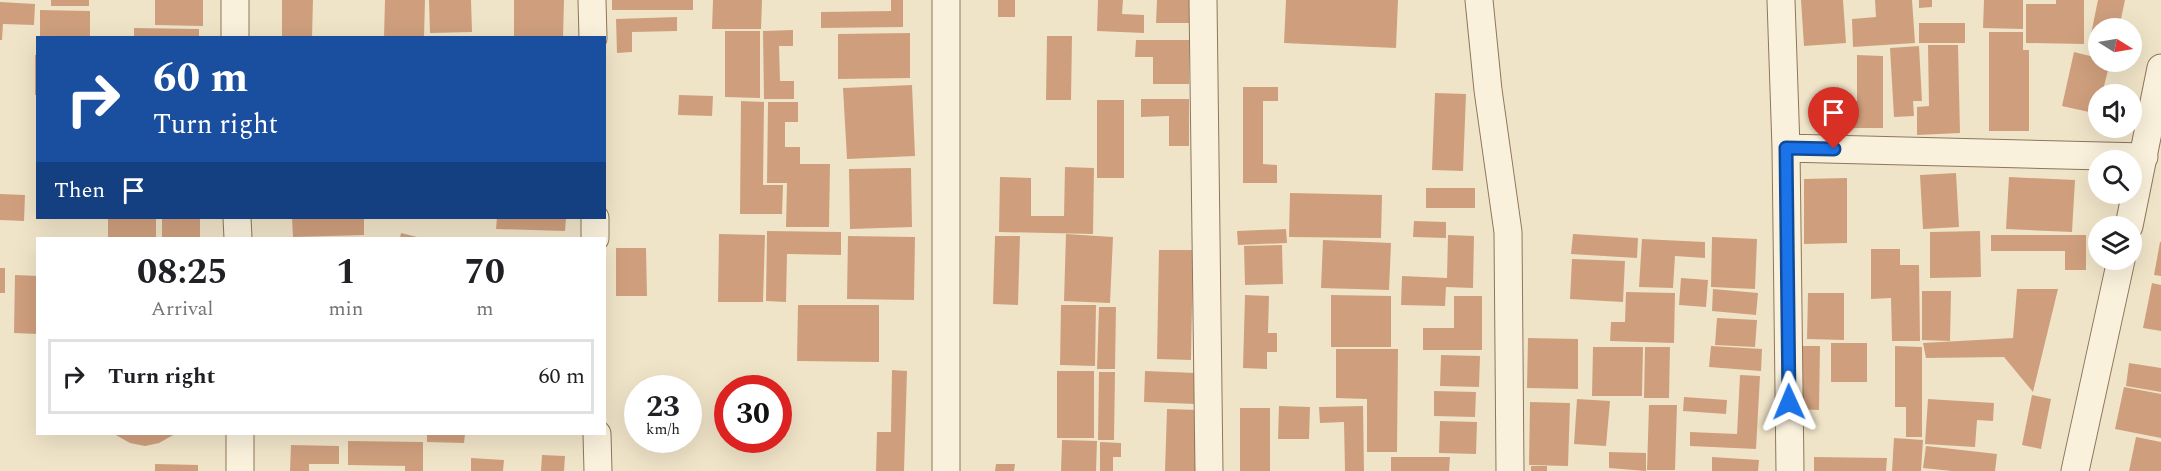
<!DOCTYPE html>
<style>
body{margin:0;font-family:Spectral,serif;background:#f6f6f6;color:#202124;height:100vh;display:flex;flex-direction:column;font-size:22px;white-space:nowrap}
*{box-sizing:border-box;margin:0}
p{font-size:20px;color:#757577}
.icon{flex:none;width:33px;height:33px;fill:none;stroke:currentColor;stroke-width:2;stroke-linecap:round;stroke-linejoin:round}
.map{position:relative;flex:1;overflow:hidden}
.sheet{position:absolute;left:36px;top:237px;width:570px;height:198px;display:flex;flex-direction:column;background:#fff;border-radius:0px;box-shadow:0 6px 24px #0002}
.sheet>*{flex:none}
.guide{position:absolute;left:36px;top:36px;width:570px;height:183px;border-radius:0px;box-shadow:0 6px 24px #0002;background:#1a4fa0;color:#fff;overflow:hidden}
.needle{width:39px;rotate:101deg}
.controls{position:absolute;left:2088px;top:18px;display:grid;gap:12px}
.controls a{display:grid;place-items:center;width:54px;height:54px;border-radius:50%;background:#fff;box-shadow:0 6px 24px #0002;font-size:30px}
.speed{position:absolute;left:624px;top:375px;display:flex;gap:12px;font-size:30px;font-weight:700;text-align:center}
.speed>*{display:grid;place-content:center;width:78px;height:78px;border-radius:50%;background:#fff;box-shadow:0 6px 24px #0002;line-height:1}
.speed small{font-size:15px;font-weight:400}
.speed .limit{border:9px solid #d22;background:#fff;color:#111}
.pin{position:absolute;display:grid;place-items:center;width:51px;height:51px;color:#fff;margin:-62px -26px;border-radius:50% 50% 50% 0;rotate:-45deg;box-shadow:0 0 6px #0007}
.pin .icon{rotate:45deg}
.me{position:absolute;width:66px;margin:-33px;rotate:359deg;stroke-linejoin:round;filter:drop-shadow(0 0 4px #0008)}
.turn{display:flex;align-items:center;gap:21px;height:126px;padding:0 18px;font-size:27px}
.turn .icon{width:78px;height:78px;stroke-width:2.5}
.turn b{display:block;font-size:42px;line-height:51px}
.then{display:flex;align-items:center;height:57px;padding:0 18px;background:#0003;gap:12px;font-size:22px}
.eta{display:flex;justify-content:space-evenly;align-items:center;height:102px;text-align:center}
.eta b{font-size:36px;font-weight:700;line-height:42px}
ul{padding:0;list-style:none}
li{display:flex;align-items:center;gap:18px;height:75px;margin:0 12px 9px;padding:0 6px;border:3px solid #e0e0e0;border-radius:0px}
li div{flex:1}
li b{display:block;font-size:22px}
li em{font-style:normal}
.map>svg:first-child{display:block}
</style>
<div class="map">
<svg width="2161" height="471" viewBox="0 0 2161 471">
<rect width="100%" height="100%" fill="#f0e4c8"/>
<path fill="#cf9f7d" d="M 51,0 L 89,0 L 89,6 L 51,6 Z
M 155,0 L 203,0 L 203,26 L 155,25 Z
M 282,0 L 313,0 L 312,38 L 282,38 Z
M 385,0 L 425,0 L 424,37 L 384,37 Z
M 429,0 L 471,0 L 472,32 L 430,33 Z
M 514,0 L 564,0 L 563,38 L 514,38 Z
M 612,0 L 693,0 L 693,10 L 612,10 Z
M 713,0 L 762,0 L 761,29 L 712,29 Z
M 891,0 L 903,0 L 903,27 L 821,28 L 821,12 L 891,11 Z
M 998,0 L 1015,0 L 1015,17 L 998,17 Z
M 1098,0 L 1123,0 L 1122,14 L 1144,15 L 1144,33 L 1097,31 Z
M 1157,0 L 1191,0 L 1191,23 L 1156,23 Z
M 1286,0 L 1398,0 L 1396,48 L 1284,43 Z
M 1801,0 L 1843,0 L 1846,43 L 1804,46 Z
M 1875,0 L 1912,0 L 1915,43 L 1853,47 L 1852,19 L 1876,17 Z
M 1919,0 L 1932,0 L 1932,7 L 1919,8 Z
M 1984,0 L 2023,0 L 2023,29 L 1983,28 Z
M 2056,0 L 2084,0 L 2084,44 L 2026,43 L 2026,4 L 2056,4 Z
M 2098,0 L 2125,0 L 2119,28 L 2098,28 L 2098,46 L 2089,44 Z
M 0,2 L 35,4 L 34,25 L 3,24 L 2,40 L 0,40 Z
M 40,10 L 90,11 L 90,38 L 40,38 Z
M 677,17 L 677,31 L 632,32 L 632,52 L 617,53 L 616,19 Z
M 1919,23 L 1965,23 L 1965,43 L 1919,43 Z
M 134,28 L 199,29 L 199,38 L 134,38 Z
M 793,30 L 793,46 L 779,46 L 780,81 L 794,81 L 794,99 L 764,99 L 763,31 Z
M 725,31 L 760,31 L 760,98 L 725,97 Z
M 1989,32 L 2023,32 L 2023,50 L 2029,50 L 2029,131 L 1989,131 Z
M 910,33 L 910,78 L 838,79 L 838,34 Z
M 1047,36 L 1072,36 L 1071,100 L 1046,100 Z
M 1136,40 L 1189,40 L 1189,84 L 1153,84 L 1153,57 L 1135,57 Z
M 1928,45 L 1958,45 L 1960,133 L 1917,135 L 1917,107 L 1929,106 Z
M 1919,46 L 1922,101 L 1913,101 L 1914,116 L 1894,117 L 1890,48 Z
M 2074,52 L 2098,58 L 2098,62 L 2110,62 L 2102,94 L 2098,94 L 2098,114 L 2062,106 Z
M 35,55 L 38,55 L 38,95 L 35,95 Z
M 1857,55 L 1883,56 L 1883,128 L 1826,128 L 1827,101 L 1857,101 Z
M 912,85 L 915,156 L 847,159 L 843,88 Z
M 1243,87 L 1278,87 L 1278,101 L 1263,101 L 1263,164 L 1277,165 L 1277,183 L 1243,183 Z
M 1435,93 L 1466,94 L 1463,171 L 1432,170 Z
M 679,95 L 713,96 L 712,116 L 678,115 Z
M 1141,99 L 1189,99 L 1189,146 L 1169,146 L 1169,116 L 1141,117 Z
M 1097,100 L 1124,100 L 1124,178 L 1097,178 Z
M 741,101 L 764,102 L 763,185 L 783,185 L 782,214 L 740,214 Z
M 768,102 L 798,102 L 798,122 L 785,122 L 785,147 L 800,147 L 800,164 L 830,164 L 829,227 L 786,227 L 787,183 L 767,183 Z
M 1065,167 L 1094,168 L 1093,234 L 999,232 L 1000,177 L 1031,178 L 1031,216 L 1064,216 Z
M 911,168 L 912,227 L 850,229 L 849,169 Z
M 1956,173 L 1959,227 L 1923,229 L 1920,175 Z
M 2009,177 L 2075,180 L 2072,232 L 2006,229 Z
M 1847,178 L 1847,243 L 1804,244 L 1804,179 Z
M 1426,188 L 1475,188 L 1475,208 L 1426,208 Z
M 1290,193 L 1382,195 L 1381,238 L 1289,237 Z
M 0,194 L 25,195 L 24,221 L 0,220 Z
M 108,218 L 156,218 L 156,238 L 108,238 Z
M 162,218 L 200,218 L 200,238 L 162,238 Z
M 292,218 L 364,218 L 364,235 L 293,237 Z
M 497,218 L 566,218 L 565,231 L 496,229 Z
M 1414,221 L 1446,222 L 1446,238 L 1413,237 Z
M 1286,229 L 1287,243 L 1238,245 L 1237,231 Z
M 767,231 L 841,232 L 841,255 L 787,254 L 786,302 L 766,301 Z
M 1980,231 L 1981,277 L 1930,278 L 1930,232 Z
M 401,233 L 421,238 L 400,238 Z
M 719,234 L 765,235 L 763,302 L 718,302 Z
M 1066,234 L 1113,237 L 1110,303 L 1064,301 Z
M 1573,234 L 1638,238 L 1637,258 L 1571,254 Z
M 1448,235 L 1474,236 L 1473,288 L 1446,287 L 1445,306 L 1401,305 L 1402,276 L 1447,278 Z
M 1991,235 L 2086,235 L 2086,270 L 2065,270 L 2065,251 L 1991,251 Z
M 848,236 L 915,237 L 914,300 L 847,299 Z
M 995,236 L 1020,236 L 1018,305 L 993,304 Z
M 1712,237 L 1757,239 L 1755,289 L 1711,287 Z
M 1642,239 L 1705,242 L 1705,258 L 1675,256 L 1673,288 L 1639,287 Z
M 1323,240 L 1391,243 L 1389,290 L 1321,288 Z
M 2160,242 L 2161,242 L 2161,276 L 2154,275 Z
M 1282,245 L 1283,284 L 1245,285 L 1244,246 Z
M 616,248 L 646,248 L 647,296 L 616,296 Z
M 1871,249 L 1900,249 L 1900,265 L 1919,265 L 1920,341 L 1892,341 L 1891,298 L 1871,299 Z
M 1159,250 L 1193,250 L 1191,360 L 1157,359 Z
M 1572,259 L 1625,261 L 1623,302 L 1570,299 Z
M 0,268 L 5,268 L 5,293 L 0,293 Z
M 15,275 L 38,276 L 38,334 L 14,333 Z
M 1681,278 L 1708,280 L 1706,307 L 1679,305 Z
M 2152,283 L 2161,285 L 2161,331 L 2143,328 Z
M 1713,289 L 1758,293 L 1756,315 L 1712,311 Z
M 2017,289 L 2058,289 L 2033,392 L 2004,357 L 1926,358 L 1923,343 L 2013,338 Z
M 1922,291 L 1951,291 L 1950,341 L 1922,340 Z
M 1626,292 L 1675,293 L 1674,343 L 1610,341 L 1611,322 L 1625,322 Z
M 1808,293 L 1844,293 L 1844,340 L 1807,339 Z
M 1245,295 L 1269,296 L 1268,333 L 1277,333 L 1277,352 L 1267,352 L 1267,369 L 1243,368 Z
M 1331,295 L 1391,296 L 1391,347 L 1331,347 Z
M 1454,296 L 1482,296 L 1482,350 L 1423,350 L 1423,328 L 1454,328 Z
M 798,305 L 879,305 L 879,362 L 797,361 Z
M 1061,305 L 1096,305 L 1095,366 L 1060,365 Z
M 1099,307 L 1116,307 L 1115,369 L 1097,369 Z
M 1717,318 L 1757,320 L 1755,347 L 1715,345 Z
M 1528,338 L 1578,339 L 1578,389 L 1527,388 Z
M 1831,343 L 1867,343 L 1867,382 L 1831,382 Z
M 1711,346 L 1762,349 L 1761,371 L 1709,367 Z
M 1798,346 L 1820,346 L 1819,410 L 1797,409 Z
M 1895,346 L 1922,347 L 1922,437 L 1906,437 L 1906,407 L 1895,407 Z
M 1593,347 L 1643,347 L 1642,396 L 1592,396 Z
M 1645,347 L 1670,347 L 1669,398 L 1644,398 Z
M 1336,349 L 1398,349 L 1397,452 L 1367,452 L 1367,399 L 1336,398 Z
M 1441,355 L 1480,356 L 1479,387 L 1440,386 Z
M 2129,363 L 2161,368 L 2161,392 L 2126,386 Z
M 892,370 L 907,371 L 904,471 L 876,471 L 877,432 L 891,432 Z
M 1057,371 L 1094,371 L 1094,438 L 1057,438 Z
M 1145,371 L 1197,373 L 1196,404 L 1144,402 Z
M 1099,372 L 1115,372 L 1114,440 L 1098,440 Z
M 1740,375 L 1760,376 L 1756,449 L 1690,446 L 1690,432 L 1737,434 Z
M 2124,387 L 2161,394 L 2161,438 L 2115,429 Z
M 1434,391 L 1476,392 L 1475,417 L 1434,416 Z
M 2032,395 L 2051,399 L 2041,449 L 2022,445 Z
M 1684,397 L 1727,400 L 1726,414 L 1683,411 Z
M 635,398 L 638,398 L 638,440 L 635,440 Z
M 1577,399 L 1610,401 L 1606,446 L 1574,444 Z
M 1928,399 L 1994,403 L 1993,421 L 1977,420 L 1975,447 L 1925,444 Z
M 1530,402 L 1570,403 L 1568,466 L 1529,465 Z
M 1649,405 L 1677,405 L 1675,470 L 1647,470 Z
M 1279,406 L 1310,407 L 1309,439 L 1278,439 Z
M 1363,406 L 1364,471 L 1345,471 L 1344,422 L 1320,423 L 1319,407 Z
M 1240,408 L 1270,408 L 1270,471 L 1240,471 Z
M 1167,409 L 1198,410 L 1197,471 L 1165,471 Z
M 1440,421 L 1477,422 L 1476,454 L 1439,453 Z
M 114,434 L 175,434 L 159,443 L 145,446 L 130,443 Z
M 427,434 L 465,434 L 464,443 L 427,442 Z
M 2136,437 L 2161,442 L 2161,471 L 2129,471 Z
M 1894,438 L 1923,440 L 1921,471 L 1892,471 Z
M 1062,440 L 1097,441 L 1096,471 L 1061,471 Z
M 348,441 L 423,442 L 423,471 L 405,471 L 405,466 L 348,465 Z
M 1100,442 L 1121,443 L 1121,457 L 1113,457 L 1113,471 L 1100,471 Z
M 291,445 L 339,446 L 339,464 L 309,464 L 309,471 L 290,471 Z
M 1926,446 L 1997,454 L 1995,471 L 1952,471 L 1923,468 Z
M 1609,452 L 1646,453 L 1646,471 L 1609,468 Z
M 542,455 L 565,456 L 564,471 L 541,471 Z
M 1391,457 L 1450,457 L 1449,471 L 1391,471 Z
M 1712,457 L 1759,460 L 1758,471 L 1712,471 Z
M 1814,457 L 1887,458 L 1886,471 L 1814,471 Z
M 471,458 L 504,460 L 503,471 L 471,471 Z
M 155,464 L 198,465 L 198,471 L 155,471 Z
M 996,464 L 1015,464 L 1014,471 L 995,471 Z
M 1531,466 L 1547,466 L 1547,471 L 1531,471 Z"/>
<g fill="none" stroke-linecap="round" stroke-linejoin="round">
<defs>
<path id="minor" d="M 235,0 L 235,38
M 592,0 L 593,38
M 1203,0 L 1209,471
M 1479,0 L 1488,90 L 1508,232 L 1510,471
M 1781,0 L 1786,148 L 1790,471
M 1786,148 L 2144,157
M 237,218 L 238,238
M 595,218 L 595,238
M 2129,226 L 2161,68
M 240,434 L 240,471
M 597,434 L 598,471
M 946,471 L 946,0
M 2075,471 L 2121,260"/>
</defs>
<use href="#minor" stroke="#8d765c" stroke-width="29"/>
<use href="#minor" stroke="#faf1dc" stroke-width="27"/>
</g>
<g fill="none" stroke-linecap="round" stroke-linejoin="round">
<defs>
<path id="route" d="M 1789,402 L 1786,148 L 1834,149"/>
</defs>
<use href="#route" stroke="#114b97" stroke-width="15"/>
<use href="#route" stroke="#1a73e8" stroke-width="10"/>
</g>
</svg>
<div class="controls">
<a><svg class="needle" viewBox="-14 -14 28 28"><path d="M0-13l5 13h-10z" fill="#e53935"/><path d="M0 13l5-13h-10z" fill="#757577"/></svg></a>
<a><svg class="icon" aria-label="sound" viewBox="0 0 24 24"><path d="M4 9h4l5-4v14l-5-4H4zM17 9q2 3 0 6"/></svg></a>
<a><svg class="icon" aria-label="search" viewBox="0 0 24 24"><circle cx="10" cy="10" r="6"/><path d="M15 15l6 6"/></svg></a>
<a><svg class="icon" aria-label="layers" viewBox="0 0 24 24"><path d="M12 4l9 5-9 5-9-5zM3 14l9 5 9-5"/></svg></a>
</div>
<div class="speed"><div>23<small>km/h</small></div><div class="limit">30</div></div>
<div class="pin" style="left:1834px;top:149px;background:#d93025"><svg class="icon" aria-label="arrive" viewBox="0 0 24 24"><path d="M6 21V4h12l-3 4 3 4H6"/></svg></div>
<svg class="me" style="left:1789px;top:402px" viewBox="-20 -20 40 40"><path d="M0-17L14 15 0 8-14 15z" fill="#1a73e8" stroke="#fff" stroke-width="4"/></svg>
<div class="guide">
<div class="turn"><svg class="icon" aria-label="right" viewBox="0 0 24 24"><path d="M7 20v-9h11M14 6l5 5-5 5"/></svg><div><b>60 m</b>Turn right</div></div>
<div class="then">Then<svg class="icon" aria-label="arrive" viewBox="0 0 24 24"><path d="M6 21V4h12l-3 4 3 4H6"/></svg></div>
</div>
<section class="sheet">
<div class="eta">
<div><b>08:25</b><p>Arrival</p></div>
<div><b>1</b><p>min</p></div>
<div><b>70</b><p>m</p></div>
</div>
<ul>
<li><svg class="icon" aria-label="right" viewBox="0 0 24 24"><path d="M7 20v-9h11M14 6l5 5-5 5"/></svg><div><b>Turn right</b></div><em>60 m</em></li>
</ul>
</section>
</div>
